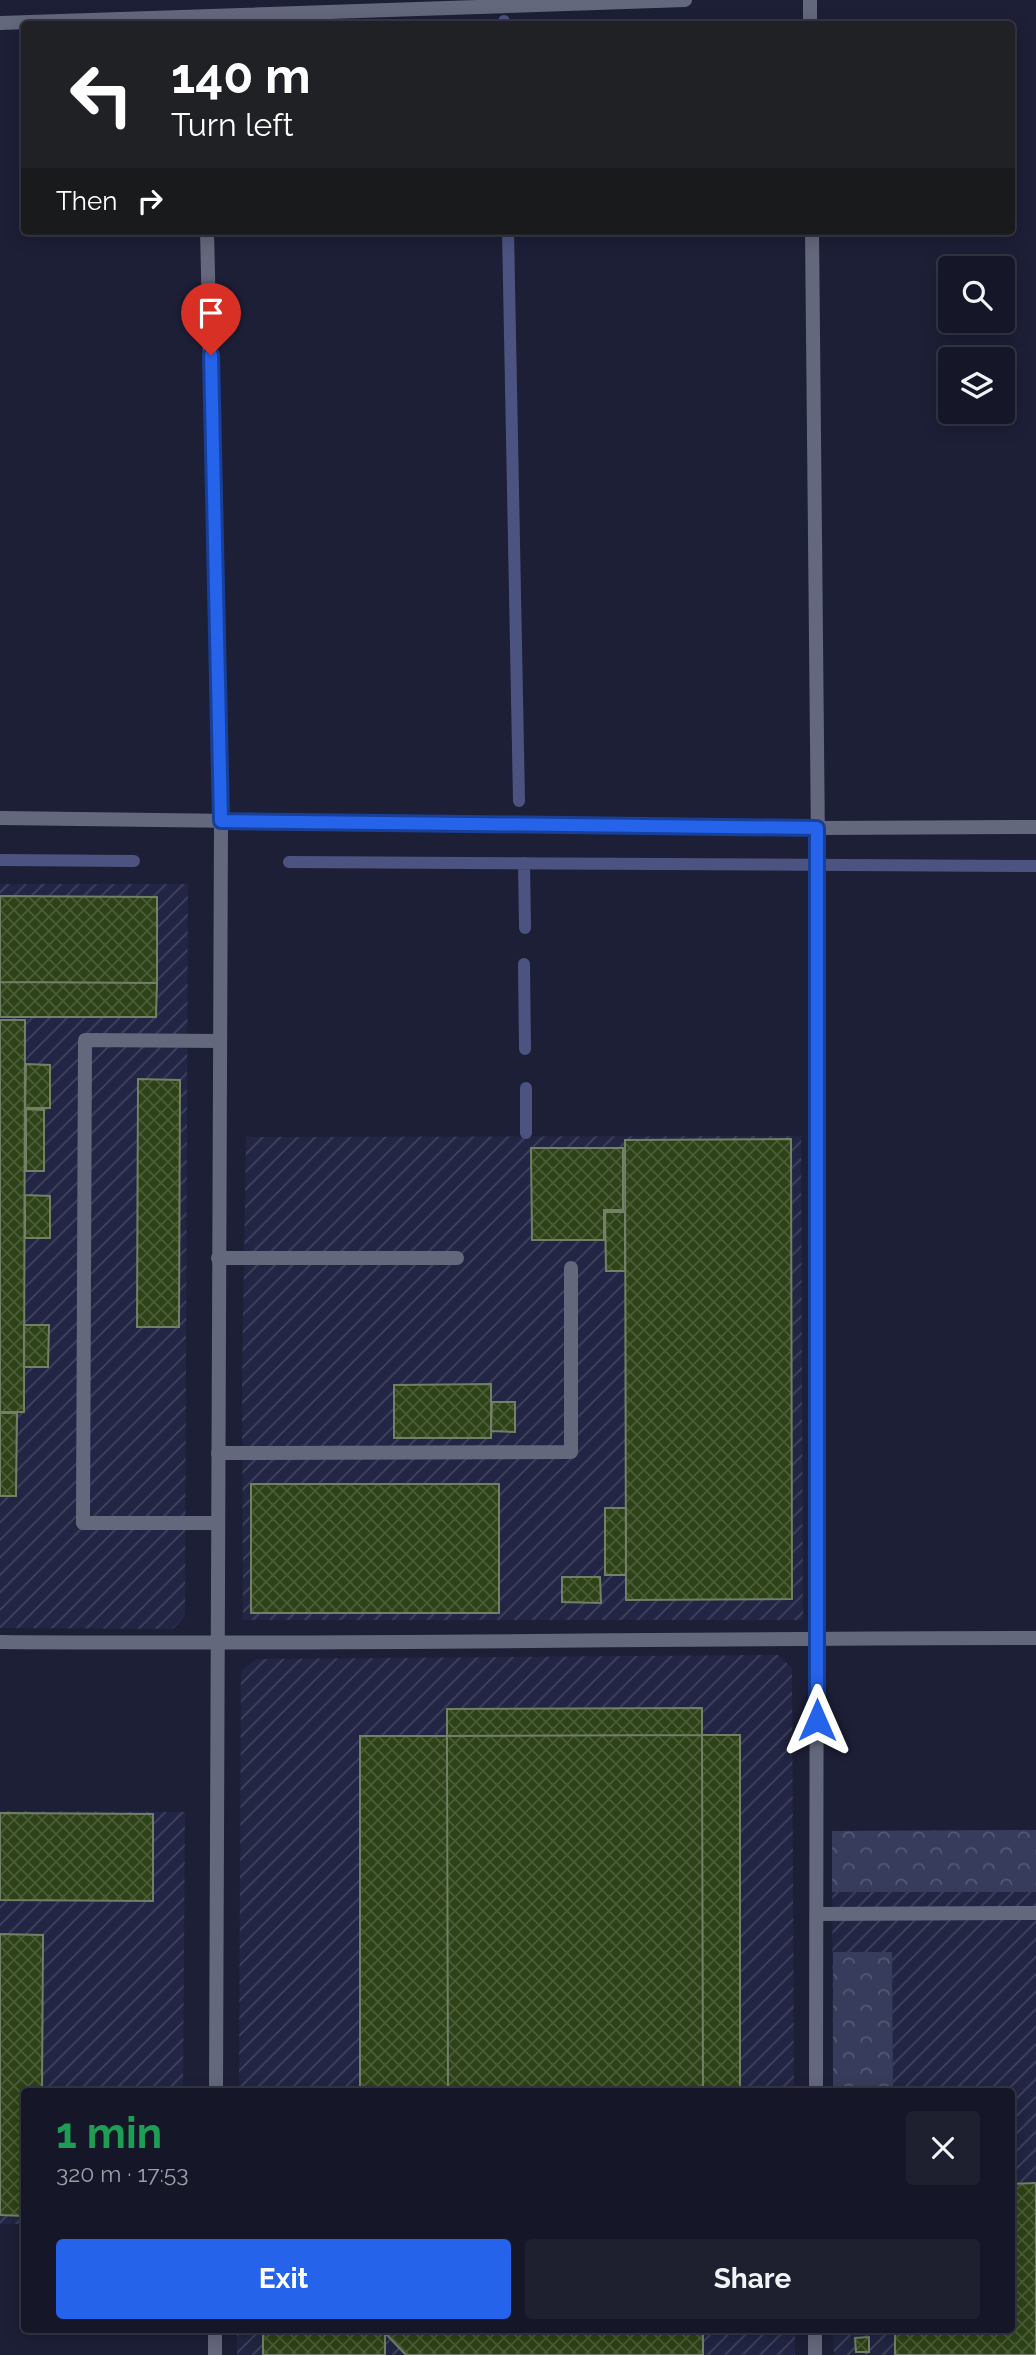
<!DOCTYPE html>
<meta charset="utf-8">
<style>
body{margin:0;font-family:Raleway,sans-serif;background:#1e2030;color:#f1f3f6;height:100vh;display:flex;flex-direction:column;font-size:26px;white-space:nowrap}
*{box-sizing:border-box;margin:0}
p{font-size:23px;color:#9d9fa8}
.icon{flex:none;width:38px;height:38px;fill:none;stroke:currentColor;stroke-width:2;stroke-linecap:round;stroke-linejoin:round}
.map{position:relative;flex:1;overflow:hidden}
.sheet{position:absolute;left:21px;top:2088px;width:994px;height:245px;display:flex;flex-direction:column;background:#151728;border-radius:7px;box-shadow:0 4px 18px #0003,0 0 0 2px #343645}
.sheet>*{flex:none}
.top-card{position:absolute;left:21px;top:21px;width:994px;height:214px;border-radius:7px;box-shadow:0 4px 18px #0003,0 0 0 2px #343645;background:#202124;color:#fff;overflow:hidden}
.fabs{position:absolute;left:938px;top:256px;display:grid;gap:14px}
.fabs a{display:grid;place-items:center;width:77px;height:77px;border-radius:7px;background:#151728;box-shadow:0 4px 18px #0003,0 0 0 2px #343645;font-size:35px}
.pin{position:absolute;display:grid;place-items:center;width:60px;height:60px;color:#fff;margin:-72px -30px;border-radius:50% 50% 50% 0;rotate:-45deg;box-shadow:0 0 7px #0007}
.pin .icon{rotate:45deg}
.me{position:absolute;width:77px;margin:-38px;rotate:0deg;stroke-linejoin:round;filter:drop-shadow(0 0 5px #0008)}
.turn{display:flex;align-items:center;gap:24px;height:147px;padding:0 35px;font-size:32px}
.turn .icon{width:91px;height:91px;stroke-width:2.5}
.turn b{display:block;font-size:49px;line-height:60px}
.then{display:flex;align-items:center;height:66px;padding:0 35px;background:#0003;gap:14px;font-size:26px}
.round{display:grid;place-items:center;flex:none;width:74px;height:74px;border-radius:7px;background:#1e2030}
.overview{display:flex;align-items:center;justify-content:space-between;height:119px;padding:0 35px}
h1{font-size:42px;font-weight:700;line-height:52px;color:#1e9e55}
.button{display:flex;gap:14px;margin-top:auto;padding:14px 35px}
.button a{flex:1;height:80px;border-radius:7px;background:#2563eb;color:#fff;font-size:28px;font-weight:700;line-height:80px;text-align:center}
.button a+a{background:#1e2030;color:#f1f3f6}
.map>svg:first-child{display:block}
</style>
<div class="map">
<svg width="1036" height="2355" viewBox="0 0 1036 2355">
<defs>
<pattern id="industrial-furrows" width="10" height="10" patternUnits="userSpaceOnUse" patternTransform="scale(1.75)"><rect width="10" height="10" fill="#222543"/><path d="M-1 1l2-2M0 10L10 0M9 11l2-2" fill="none" stroke="#42445e"/></pattern>
<pattern id="forest-crowns" width="20" height="18" patternUnits="userSpaceOnUse" patternTransform="scale(1.75)"><rect width="20" height="18" fill="#373c5c"/><path d="M2 6a3 3 0 1 1 6 0M12 15a3 3 0 1 1 6 0" fill="none" stroke="#535874"/></pattern>
<pattern id="building-cross-hatch" width="8" height="8" patternUnits="userSpaceOnUse" patternTransform="scale(1.75)"><rect width="8" height="8" fill="#2d4216"/><path d="M0 0l8 8M0 8l8-8" fill="none" stroke="#4b5d38"/></pattern>
</defs>
<rect width="100%" height="100%" fill="#1c1f36"/>
<path fill="url(#industrial-furrows)" d="M 0,884 L 188,884 L 185,1616 L 173,1629 L 0,1628 Z
M 801,1136 L 803,1620 L 243,1620 L 242,1381 L 246,1137 Z
M 778,1655 L 792,1668 L 794,2091 L 239,2091 L 241,1671 L 256,1659 Z
M 0,1811 L 185,1812 L 183,2091 L 24,2091 L 24,2224 L 0,2224 Z
M 1036,1830 L 1036,2355 L 834,2355 L 833,2329 L 1012,2329 L 1012,2091 L 833,2091 L 832,1831 Z
M 237,2329 L 795,2329 L 795,2355 L 237,2355 Z"/>
<path fill="url(#forest-crowns)" d="M 1036,1830 L 1036,1892 L 832,1892 L 832,1831 Z
M 833,1952 L 892,1952 L 893,2091 L 833,2091 Z"/>
<g fill="none" stroke-linecap="round" stroke-linejoin="round">
<path stroke="#4d5380" stroke-width="12" d="M 504,21 L 504,24
M 508,231 L 519,801
M 0,860 L 134,861
M 289,862 L 1036,866
M 524,863 L 525,928
M 524,964 L 525,1049
M 526,1088 L 526,1133"/>
</g>
<path fill="url(#building-cross-hatch)" stroke="#728166" stroke-width="2" d="M 0,896 L 157,897 L 157,983 L 0,982 Z
M 0,982 L 157,983 L 156,1017 L 0,1017 Z
M 0,1020 L 25,1020 L 24,1412 L 0,1412 Z
M 26,1064 L 50,1065 L 50,1108 L 25,1108 Z
M 138,1079 L 180,1080 L 179,1327 L 137,1327 Z
M 26,1109 L 44,1110 L 44,1171 L 26,1171 Z
M 791,1139 L 792,1599 L 626,1600 L 625,1140 Z
M 531,1148 L 623,1148 L 623,1210 L 604,1210 L 604,1240 L 532,1240 Z
M 25,1195 L 50,1196 L 50,1238 L 25,1238 Z
M 605,1212 L 625,1212 L 625,1271 L 606,1271 Z
M 24,1325 L 49,1325 L 48,1367 L 24,1367 Z
M 491,1384 L 491,1438 L 394,1438 L 394,1385 Z
M 492,1402 L 515,1402 L 515,1432 L 491,1431 Z
M 0,1413 L 17,1413 L 16,1496 L 0,1496 Z
M 251,1484 L 499,1484 L 499,1613 L 251,1613 Z
M 605,1508 L 626,1508 L 626,1575 L 605,1575 Z
M 562,1577 L 600,1577 L 601,1603 L 562,1602 Z
M 702,1708 L 702,1735 L 447,1736 L 447,1709 Z
M 702,1735 L 740,1735 L 740,2091 L 703,2091 Z
M 702,1735 L 703,2091 L 448,2091 L 447,1736 Z
M 360,1736 L 447,1736 L 448,2091 L 360,2091 Z
M 0,1813 L 153,1814 L 153,1901 L 0,1900 Z
M 0,1934 L 43,1935 L 42,2091 L 24,2091 L 24,2216 L 0,2215 Z
M 1036,2183 L 1036,2355 L 895,2355 L 895,2329 L 1012,2329 L 1012,2184 Z
M 263,2329 L 385,2329 L 385,2355 L 263,2355 Z
M 386,2329 L 448,2329 L 448,2334 L 703,2334 L 703,2355 L 406,2355 L 386,2334 Z
M 448,2329 L 703,2329 L 703,2334 L 448,2334 Z
M 703,2329 L 741,2329 L 741,2333 L 703,2334 Z
M 869,2337 L 869,2352 L 856,2352 L 855,2338 Z"/>
<g fill="none" stroke-linecap="round" stroke-linejoin="round">
<path stroke="#64687c" stroke-width="14" d="M 218,1258 L 457,1258
M 218,1453 L 571,1452 L 571,1268
M 218,1523 L 83,1523 L 85,1040 L 219,1041
M 817,1914 L 1036,1913"/>
<path stroke="#64687c" stroke-width="14" d="M 810,0 L 810,24
M 0,23 L 685,0
M 207,231 L 221,821 L 216,2091
M 812,231 L 818,844 L 816,2091
M 0,818 L 818,828 L 1036,827
M 0,1642 C 345,1645 691,1638 1036,1638
M 215,2355 L 215,2329
M 815,2355 L 815,2329"/>
</g>
<g fill="none" stroke-linecap="round" stroke-linejoin="round">
<defs>
<path id="route" d="M 211,355 L 221,821 L 817,828 L 817,1720"/>
</defs>
<use href="#route" stroke="#184099" stroke-width="18"/>
<use href="#route" stroke="#2563eb" stroke-width="12"/>
</g>
</svg>
<div class="fabs">
<a><svg class="icon" aria-label="search" viewBox="0 0 24 24"><circle cx="10" cy="10" r="6"/><path d="M15 15l6 6"/></svg></a>
<a><svg class="icon" aria-label="layers" viewBox="0 0 24 24"><path d="M12 4l9 5-9 5-9-5zM3 14l9 5 9-5"/></svg></a>
</div>
<div class="pin" style="left:211px;top:355px;background:#d93025"><svg class="icon" aria-label="arrive" viewBox="0 0 24 24"><path d="M6 21V4h12l-3 4 3 4H6"/></svg></div>
<svg class="me" style="left:817px;top:1720px" viewBox="-20 -20 40 40"><path d="M0-17L14 15 0 8-14 15z" fill="#2563eb" stroke="#fff" stroke-width="4"/></svg>
<div class="top-card">
<div class="turn"><svg class="icon" aria-label="left" viewBox="0 0 24 24"><path d="M17 20v-9H6M10 6l-5 5 5 5"/></svg><div><b>140 m</b>Turn left</div></div>
<div class="then">Then<svg class="icon" aria-label="right" viewBox="0 0 24 24"><path d="M7 20v-9h11M14 6l5 5-5 5"/></svg></div>
</div>
<section class="sheet">
<div class="overview"><div><h1>1 min</h1><p>320 m · 17:53</p></div><a class="round"><svg class="icon" aria-label="close" viewBox="0 0 24 24"><path d="M6 6l12 12M18 6L6 18"/></svg></a></div>
<div class="button"><a>Exit</a><a>Share</a></div>
</section>
</div>
